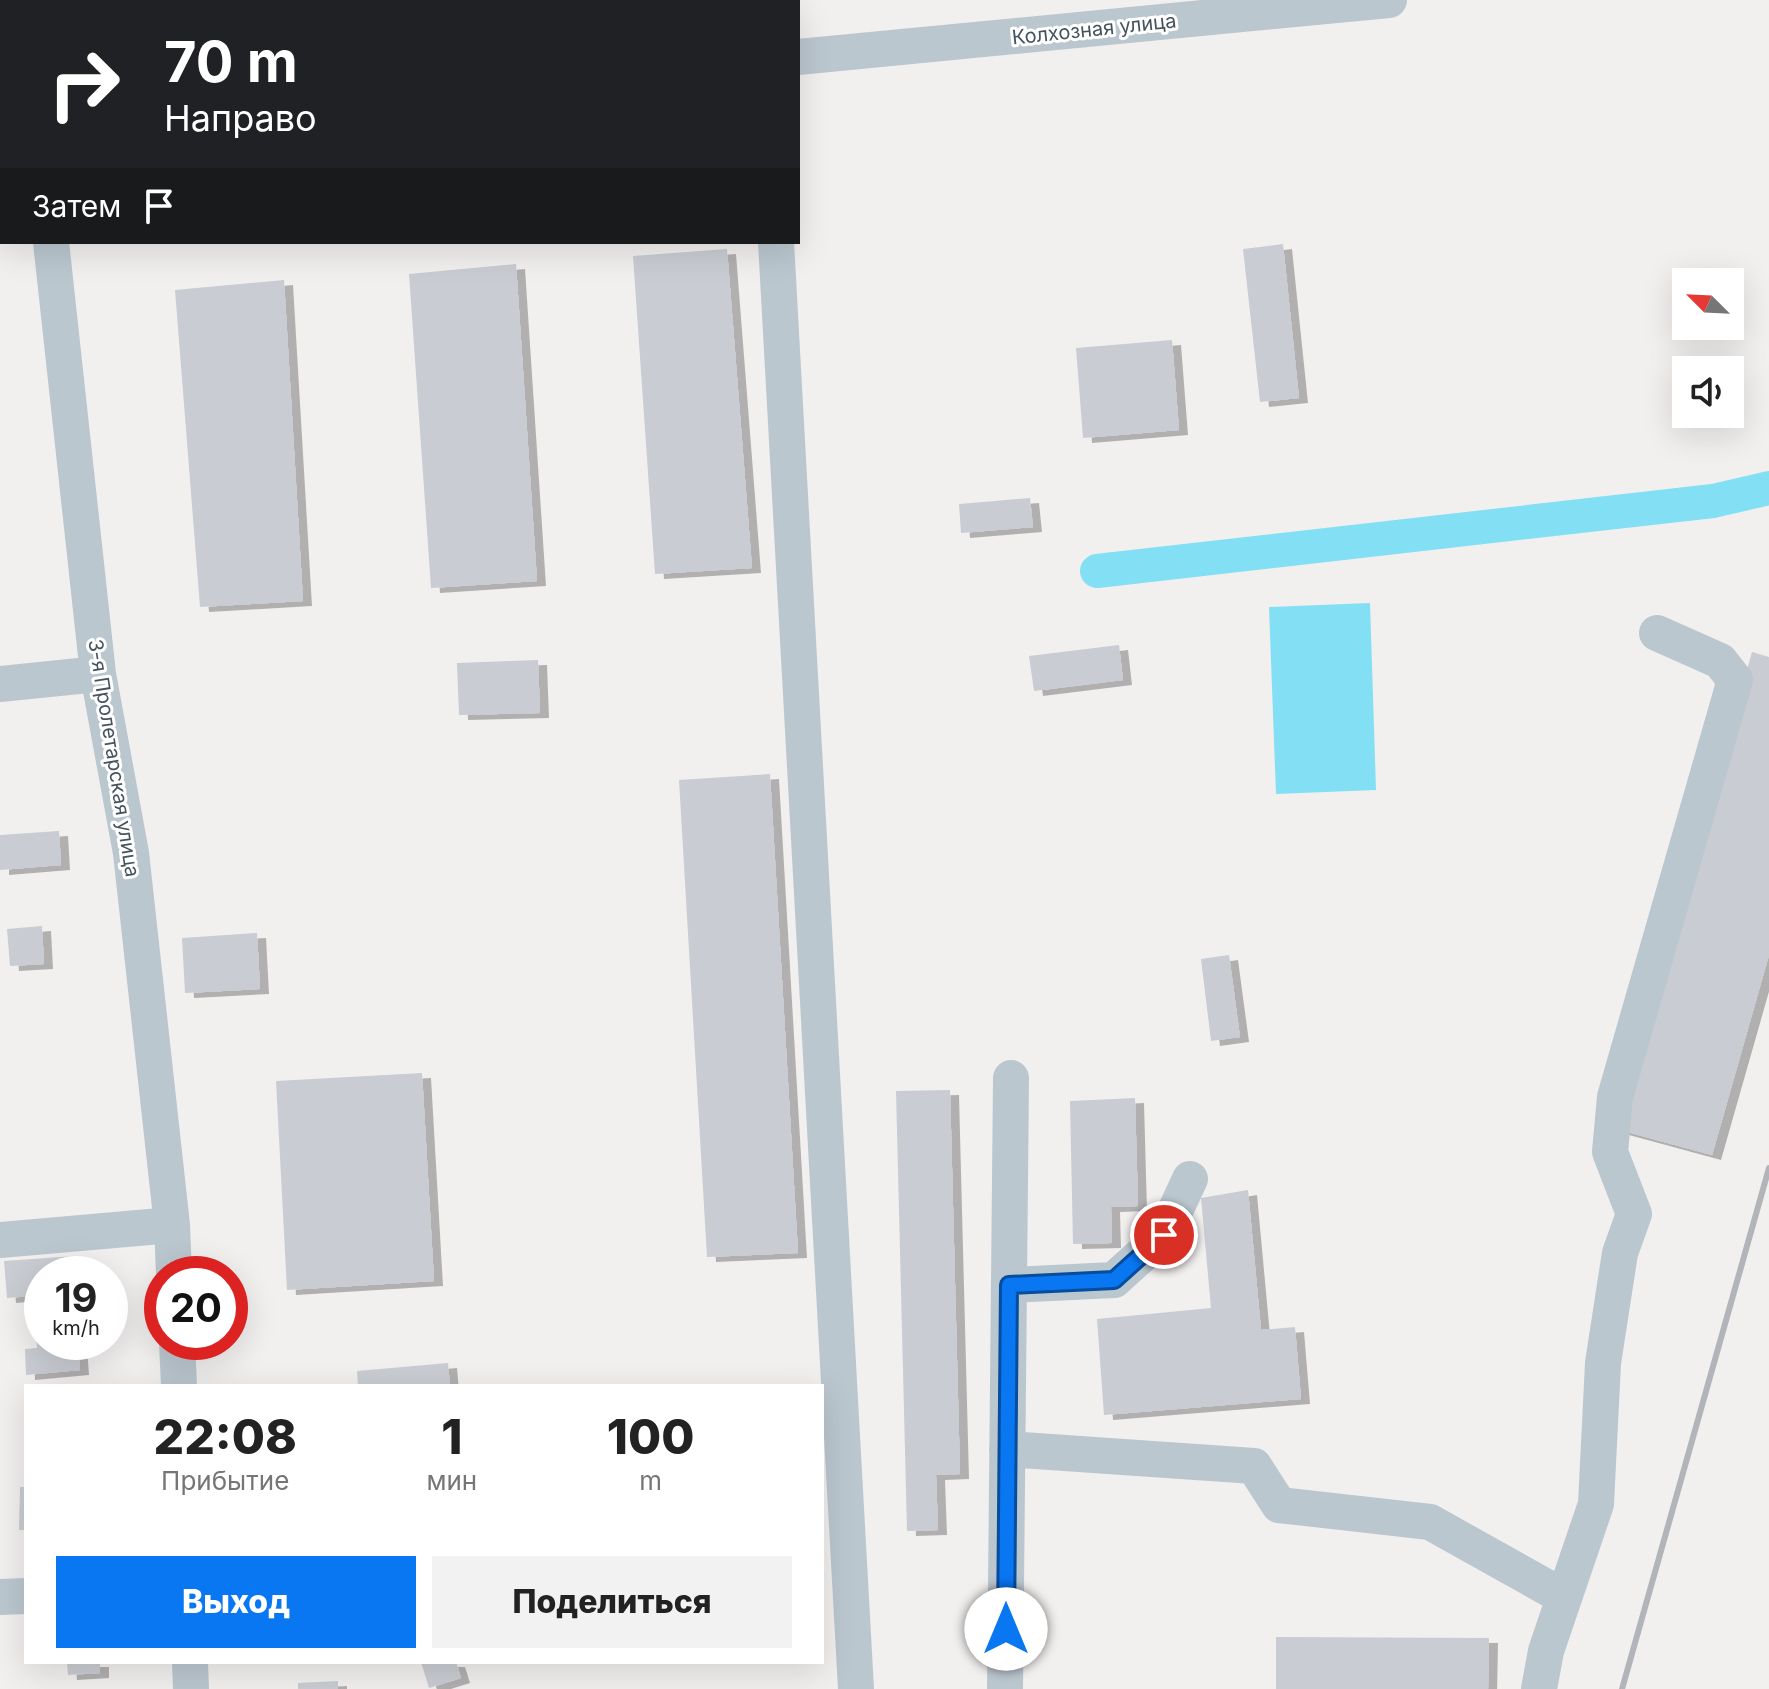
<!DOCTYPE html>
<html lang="ru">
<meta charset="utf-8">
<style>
body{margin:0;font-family:Inter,sans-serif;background:#f2f2f2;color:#222;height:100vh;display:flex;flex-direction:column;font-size:30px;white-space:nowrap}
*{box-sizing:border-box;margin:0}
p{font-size:26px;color:#767676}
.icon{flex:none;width:44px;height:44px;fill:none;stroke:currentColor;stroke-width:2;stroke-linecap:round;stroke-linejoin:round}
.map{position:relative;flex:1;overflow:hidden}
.sheet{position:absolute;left:24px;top:1384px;width:800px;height:280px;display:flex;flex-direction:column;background:#fff;border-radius:0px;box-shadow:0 8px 32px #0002}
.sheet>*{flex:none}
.hud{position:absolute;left:0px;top:0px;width:800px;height:244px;box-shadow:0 8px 32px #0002;background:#202124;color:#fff;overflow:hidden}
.needle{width:52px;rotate:294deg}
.buttons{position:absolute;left:1672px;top:268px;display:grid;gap:16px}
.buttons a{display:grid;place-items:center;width:72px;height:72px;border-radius:0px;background:#fff;box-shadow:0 8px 32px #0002;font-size:40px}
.speed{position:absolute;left:24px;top:1256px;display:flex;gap:16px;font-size:40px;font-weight:700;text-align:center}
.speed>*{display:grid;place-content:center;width:104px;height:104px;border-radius:50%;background:#fff;box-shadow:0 8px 32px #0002;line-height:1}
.speed small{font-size:20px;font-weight:400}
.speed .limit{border:12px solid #d22;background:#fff;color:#111}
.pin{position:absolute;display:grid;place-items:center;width:68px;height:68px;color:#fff;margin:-34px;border:4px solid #fff;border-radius:50%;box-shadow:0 2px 8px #0007}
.me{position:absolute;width:88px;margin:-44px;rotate:0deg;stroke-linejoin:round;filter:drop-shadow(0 0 6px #0008)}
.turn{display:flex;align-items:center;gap:28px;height:168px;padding:0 32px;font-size:36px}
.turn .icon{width:104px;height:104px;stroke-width:2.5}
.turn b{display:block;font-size:56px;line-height:68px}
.then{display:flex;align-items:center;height:76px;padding:0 32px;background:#0003;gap:16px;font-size:30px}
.eta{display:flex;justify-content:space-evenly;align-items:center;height:136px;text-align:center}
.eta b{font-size:48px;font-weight:800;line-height:56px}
.action{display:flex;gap:16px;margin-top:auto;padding:16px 32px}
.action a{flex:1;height:92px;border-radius:0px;background:#0976f2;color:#fff;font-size:32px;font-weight:800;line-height:92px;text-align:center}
.action a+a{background:#f2f2f2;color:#222}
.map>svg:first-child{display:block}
</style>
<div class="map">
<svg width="1769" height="1689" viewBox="0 0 1769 1689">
<defs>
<filter id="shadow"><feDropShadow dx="9" dy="5" stdDeviation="0" flood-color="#0004"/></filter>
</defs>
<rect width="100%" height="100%" fill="#f2efef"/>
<path fill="#83e0f4" d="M 1370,603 L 1376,790 L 1276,794 L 1269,607 Z"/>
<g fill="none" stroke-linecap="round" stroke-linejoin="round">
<path stroke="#83e0f4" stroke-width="34" d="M 1097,571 L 1713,501 L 1769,488"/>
</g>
<path fill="#c9ccd2" filter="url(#shadow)" d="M 1283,244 L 1299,398 L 1260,402 L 1243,249 Z
M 727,249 L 752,568 L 655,574 L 633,256 Z
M 516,264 L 537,581 L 431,588 L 409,274 Z
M 284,280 L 303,601 L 200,607 L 175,290 Z
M 1172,340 L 1179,430 L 1083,438 L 1076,348 Z
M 1030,498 L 1033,527 L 961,533 L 959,504 Z
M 1119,645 L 1123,680 L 1034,691 L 1029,656 Z
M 1752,652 L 1769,657 L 1769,955 L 1712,1155 L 1620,1130 Z
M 538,660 L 540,713 L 459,715 L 457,663 Z
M 770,774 L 798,1253 L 707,1257 L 679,780 Z
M 59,831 L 61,865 L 0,870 L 0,835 Z
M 42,926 L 44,964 L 10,966 L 7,929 Z
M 257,933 L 260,989 L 185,993 L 182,938 Z
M 1229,955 L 1240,1037 L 1211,1041 L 1201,959 Z
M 422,1073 L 434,1281 L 287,1290 L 276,1081 Z
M 950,1090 L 960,1474 L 936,1475 L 938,1530 L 907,1531 L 896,1091 Z
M 1135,1098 L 1138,1206 L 1111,1207 L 1112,1243 L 1073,1244 L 1070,1101 Z
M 1248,1190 L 1261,1330 L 1295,1327 L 1301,1399 L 1104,1415 L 1097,1319 L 1211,1308 L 1201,1198 Z
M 75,1256 L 76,1274 L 42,1274 L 42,1295 L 7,1298 L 4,1261 Z
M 42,1321 L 42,1342 L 78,1342 L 80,1370 L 26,1375 L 25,1349 L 37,1348 L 35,1322 Z
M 448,1363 L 450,1386 L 358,1386 L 357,1371 Z
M 20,1487 L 26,1487 L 26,1530 L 19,1530 Z
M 1276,1637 L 1489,1638 L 1488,1689 L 1276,1689 Z
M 67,1662 L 100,1662 L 100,1673 L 68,1675 Z
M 421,1662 L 456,1662 L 461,1678 L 429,1688 Z
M 338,1681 L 338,1689 L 298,1689 L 298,1683 Z"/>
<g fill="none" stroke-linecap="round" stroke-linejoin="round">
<path stroke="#bbc7cf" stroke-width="36" d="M 761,0 L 761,2
M 798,57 L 1389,0
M 0,137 L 2,137
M 51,242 L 98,674 L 131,853 L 172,1225 L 174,1274
M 776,242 L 856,1689
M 0,684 L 98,674
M 0,1240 L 172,1225
M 1009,1285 L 1114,1280 L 1164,1235 L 1190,1179
M 177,1342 L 179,1386
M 1007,1449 L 1254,1466 L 1279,1505 L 1430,1522 L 1564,1597
M 0,1597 L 26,1596
M 190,1662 L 191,1689
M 1005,1689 L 1011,1078
M 1539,1689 L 1546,1651 L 1596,1504 L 1603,1363 L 1620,1253 L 1634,1214 L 1610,1152 L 1615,1097 L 1735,680 L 1720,661 L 1657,633"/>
<path stroke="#b1b5ba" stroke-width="6" d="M 1622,1689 L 1769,1168"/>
</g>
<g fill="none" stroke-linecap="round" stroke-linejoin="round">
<defs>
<path id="route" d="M 1006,1629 L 1009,1285 L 1114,1280 L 1164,1235"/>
</defs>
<use href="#route" stroke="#064d9d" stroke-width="20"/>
<use href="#route" stroke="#0976f2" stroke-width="14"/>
</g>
<g text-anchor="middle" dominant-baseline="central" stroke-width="6" stroke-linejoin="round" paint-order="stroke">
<g font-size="20" fill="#45535e" stroke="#fff">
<text transform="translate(1094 29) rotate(-6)">Колхозная улица</text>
<text transform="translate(114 758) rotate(81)">3-я Пролетарская улица</text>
</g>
</g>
</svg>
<div class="buttons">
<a><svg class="needle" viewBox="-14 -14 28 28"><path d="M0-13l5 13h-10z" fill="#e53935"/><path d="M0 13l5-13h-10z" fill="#767676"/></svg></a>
<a><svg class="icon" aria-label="sound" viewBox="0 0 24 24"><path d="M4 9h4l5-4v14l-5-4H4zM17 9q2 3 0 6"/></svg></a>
</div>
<div class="speed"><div>19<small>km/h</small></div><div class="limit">20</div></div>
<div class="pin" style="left:1164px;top:1235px;background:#d93025"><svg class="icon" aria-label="arrive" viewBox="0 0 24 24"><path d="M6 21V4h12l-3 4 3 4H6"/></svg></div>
<svg class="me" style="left:1006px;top:1629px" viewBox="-20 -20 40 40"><circle r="19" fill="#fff"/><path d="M0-13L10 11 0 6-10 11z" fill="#0976f2"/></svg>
<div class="hud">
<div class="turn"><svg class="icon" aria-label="right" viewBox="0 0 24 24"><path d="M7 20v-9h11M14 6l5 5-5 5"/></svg><div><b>70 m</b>Направо</div></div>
<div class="then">Затем<svg class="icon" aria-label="arrive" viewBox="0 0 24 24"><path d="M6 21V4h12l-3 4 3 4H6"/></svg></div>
</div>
<section class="sheet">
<div class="eta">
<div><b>22:08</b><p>Прибытие</p></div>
<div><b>1</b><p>мин</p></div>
<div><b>100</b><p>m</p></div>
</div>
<div class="action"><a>Выход</a><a>Поделиться</a></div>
</section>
</div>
